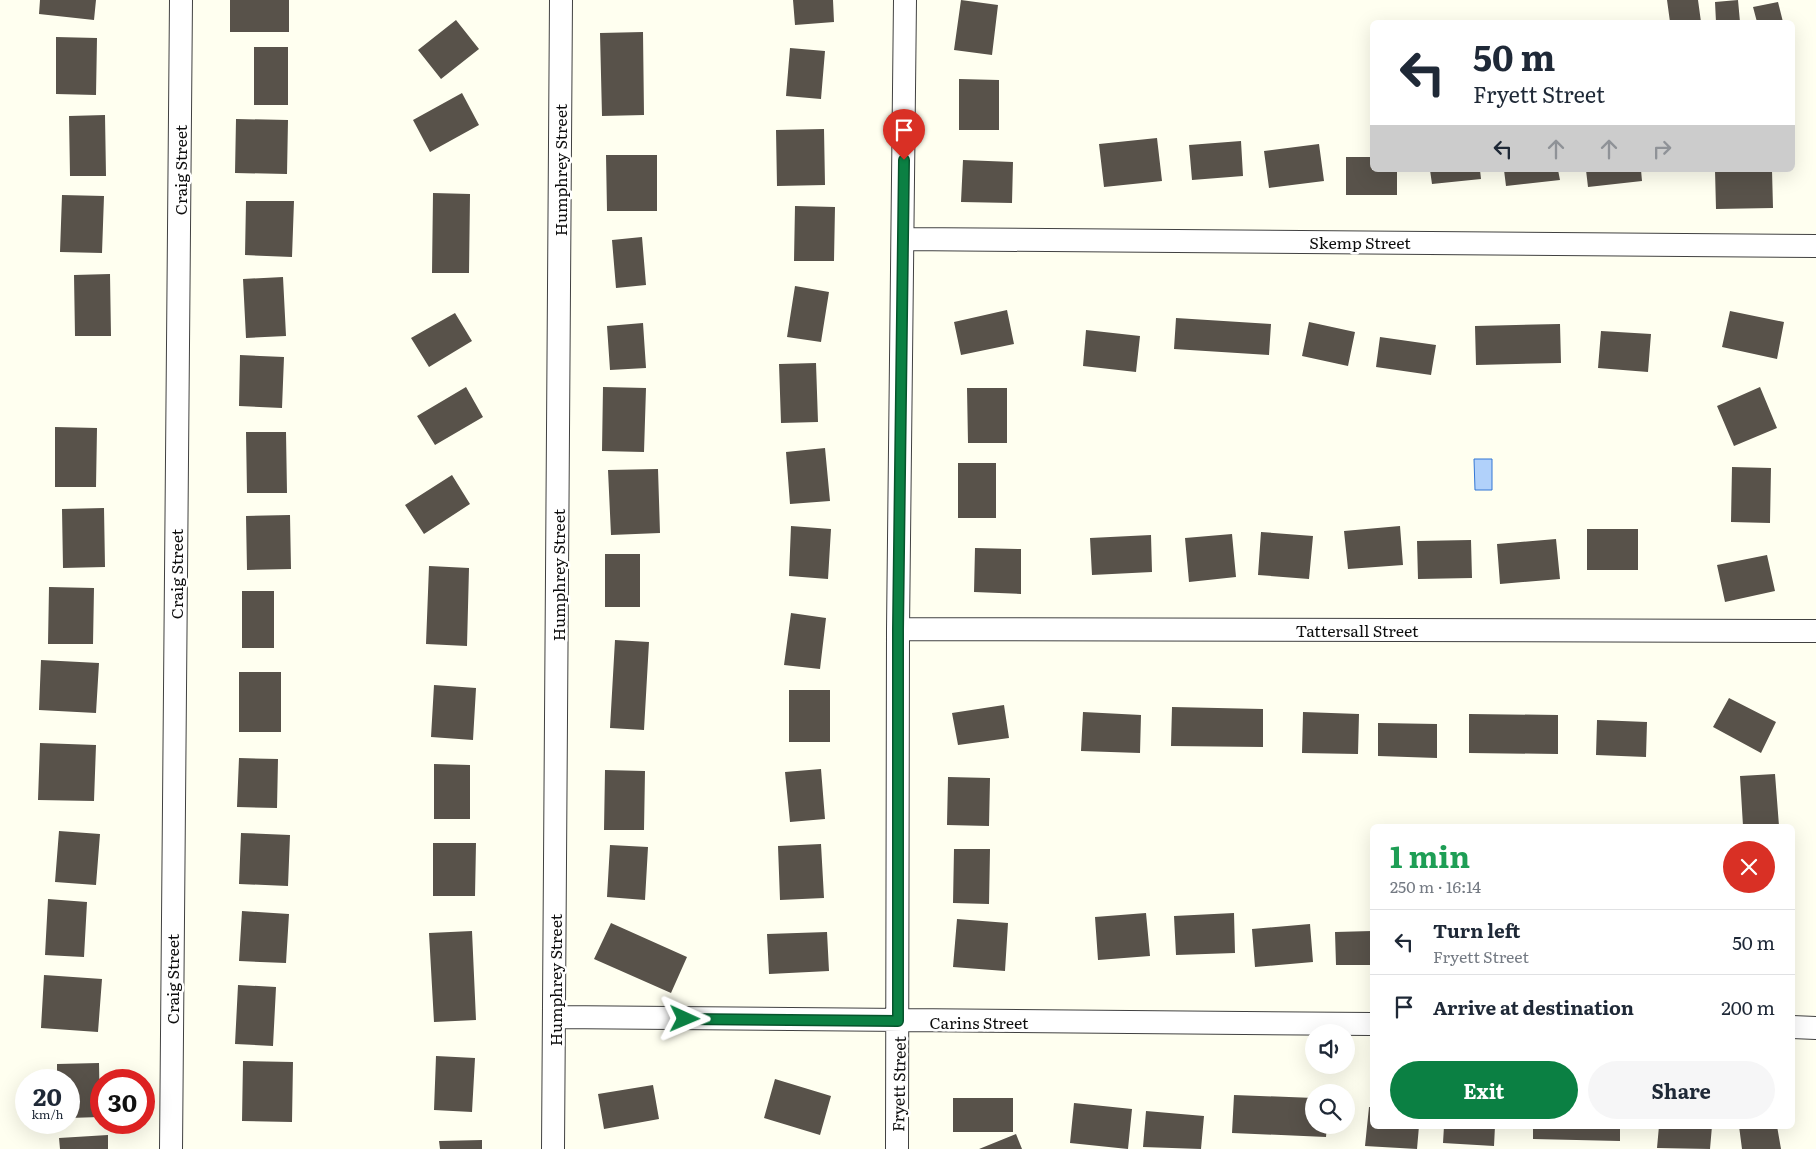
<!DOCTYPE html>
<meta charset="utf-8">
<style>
body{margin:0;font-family:Literata,serif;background:#f6f6f7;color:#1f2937;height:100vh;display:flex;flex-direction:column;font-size:19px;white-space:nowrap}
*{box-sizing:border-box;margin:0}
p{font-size:16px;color:#747a83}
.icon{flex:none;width:28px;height:28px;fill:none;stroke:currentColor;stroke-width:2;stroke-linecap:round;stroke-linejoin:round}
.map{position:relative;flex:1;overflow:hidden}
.drawer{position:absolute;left:1370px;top:824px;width:425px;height:305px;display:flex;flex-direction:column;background:#fff;border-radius:8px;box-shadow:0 5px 20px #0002}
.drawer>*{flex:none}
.hud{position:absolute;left:1370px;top:20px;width:425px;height:152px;border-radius:8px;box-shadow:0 5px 20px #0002;background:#fff;color:#1f2937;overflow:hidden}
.tools{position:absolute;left:1305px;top:1024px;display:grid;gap:10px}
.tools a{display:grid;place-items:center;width:50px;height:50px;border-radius:50%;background:#fff;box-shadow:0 5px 20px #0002;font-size:25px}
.speed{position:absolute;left:15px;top:1069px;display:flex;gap:10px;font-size:25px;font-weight:700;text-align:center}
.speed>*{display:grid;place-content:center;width:65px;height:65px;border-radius:50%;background:#fff;box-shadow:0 5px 20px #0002;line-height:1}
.speed small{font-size:12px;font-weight:400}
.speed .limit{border:8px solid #d22;background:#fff;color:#111}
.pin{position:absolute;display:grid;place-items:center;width:42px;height:42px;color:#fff;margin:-51px -21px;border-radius:50% 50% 50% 0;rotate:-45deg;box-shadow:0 0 5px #0007}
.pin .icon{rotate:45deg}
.me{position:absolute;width:55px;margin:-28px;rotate:91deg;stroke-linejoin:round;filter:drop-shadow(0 0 4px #0008)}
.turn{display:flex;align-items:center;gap:18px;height:105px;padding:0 20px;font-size:22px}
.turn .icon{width:65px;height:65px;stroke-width:2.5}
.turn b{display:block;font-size:35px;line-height:42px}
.lanes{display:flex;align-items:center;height:48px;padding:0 20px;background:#0003;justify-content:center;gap:25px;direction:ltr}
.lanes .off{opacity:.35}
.round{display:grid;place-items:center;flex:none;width:52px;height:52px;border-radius:26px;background:#f6f6f7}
.headline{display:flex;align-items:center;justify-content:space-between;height:85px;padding:0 20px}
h1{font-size:30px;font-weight:700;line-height:38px;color:#1e9e55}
.primary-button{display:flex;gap:10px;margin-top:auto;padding:10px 20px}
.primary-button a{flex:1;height:58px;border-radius:30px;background:#0b8043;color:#fff;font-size:20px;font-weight:700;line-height:58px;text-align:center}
.primary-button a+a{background:#f6f6f7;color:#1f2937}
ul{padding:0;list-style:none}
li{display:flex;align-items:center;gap:15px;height:65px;padding:0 20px;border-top:1px solid #e0e1e3}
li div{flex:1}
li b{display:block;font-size:19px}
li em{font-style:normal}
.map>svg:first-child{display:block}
</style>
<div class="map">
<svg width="1816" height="1149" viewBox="0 0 1816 1149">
<rect width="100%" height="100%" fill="#fffff0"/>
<path fill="#b1d1fa" stroke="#3377d5" d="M 1474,459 L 1492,459 L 1492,490 L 1475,490 Z"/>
<path fill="#58524a" d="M 40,0 L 96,0 L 94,20 L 39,14 Z
M 230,0 L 289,0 L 289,32 L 230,32 Z
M 793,0 L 833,0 L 834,22 L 795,25 Z
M 961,0 L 998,5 L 992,55 L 954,50 Z
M 1667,0 L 1698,0 L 1701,22 L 1670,22 Z
M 1738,0 L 1740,22 L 1716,22 L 1715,2 Z
M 1778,2 L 1783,22 L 1757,22 L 1753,7 Z
M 456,20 L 479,49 L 441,79 L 418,50 Z
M 643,32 L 644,115 L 602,116 L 600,33 Z
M 56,37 L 97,38 L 96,95 L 56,94 Z
M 254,47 L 288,47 L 288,105 L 254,105 Z
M 790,48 L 825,51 L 821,99 L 786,96 Z
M 959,79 L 999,80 L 999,130 L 959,130 Z
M 462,93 L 479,125 L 430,152 L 413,120 Z
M 105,115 L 106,176 L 70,176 L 69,116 Z
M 236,119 L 288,120 L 287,174 L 235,173 Z
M 824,129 L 825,185 L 777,186 L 776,130 Z
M 1157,138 L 1162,181 L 1104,187 L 1099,144 Z
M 1241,141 L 1243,176 L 1192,180 L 1189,145 Z
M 1319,144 L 1324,181 L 1269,188 L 1264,151 Z
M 606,155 L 657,155 L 657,211 L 607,211 Z
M 1346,157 L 1372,157 L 1372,170 L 1397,170 L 1397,195 L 1346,195 Z
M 963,160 L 1013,162 L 1012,203 L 961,202 Z
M 1430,170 L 1480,170 L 1481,179 L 1432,184 Z
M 1504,170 L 1558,170 L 1560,180 L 1506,186 Z
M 1586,170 L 1641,170 L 1642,181 L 1588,187 Z
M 1715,170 L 1772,170 L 1773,208 L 1716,209 Z
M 433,193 L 470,194 L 469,273 L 432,273 Z
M 62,195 L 104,196 L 102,253 L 60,252 Z
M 246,201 L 294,201 L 292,257 L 245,255 Z
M 795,206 L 835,207 L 834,261 L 794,261 Z
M 642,237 L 646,285 L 616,288 L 612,240 Z
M 110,274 L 111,336 L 75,336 L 74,275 Z
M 283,277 L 286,336 L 246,338 L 243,279 Z
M 795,286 L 829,292 L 821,342 L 787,337 Z
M 1007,310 L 1014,344 L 961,355 L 954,322 Z
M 1730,311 L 1784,322 L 1777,359 L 1722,347 Z
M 455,313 L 472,341 L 429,367 L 411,338 Z
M 1176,318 L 1271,324 L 1269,355 L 1174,349 Z
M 1309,322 L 1355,332 L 1348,366 L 1302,356 Z
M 643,323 L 646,368 L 610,370 L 607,326 Z
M 1560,324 L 1561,363 L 1476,365 L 1475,326 Z
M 1086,330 L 1140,336 L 1136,372 L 1083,366 Z
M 1601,331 L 1651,334 L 1648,372 L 1598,368 Z
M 1380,337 L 1436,345 L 1431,375 L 1376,367 Z
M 240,355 L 284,357 L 282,408 L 239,406 Z
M 816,363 L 818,422 L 781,423 L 779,364 Z
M 466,387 L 483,417 L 435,445 L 417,416 Z
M 603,387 L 646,388 L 644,452 L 602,451 Z
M 1760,387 L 1777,428 L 1734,446 L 1717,406 Z
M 967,388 L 1007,388 L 1007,443 L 968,443 Z
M 55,427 L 97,428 L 96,487 L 55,487 Z
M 246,432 L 286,432 L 287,493 L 247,493 Z
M 825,448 L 830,501 L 790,504 L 786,452 Z
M 958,463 L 996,463 L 996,518 L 958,518 Z
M 1732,467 L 1771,468 L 1770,523 L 1731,522 Z
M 658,469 L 660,533 L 611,535 L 608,470 Z
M 452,475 L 470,504 L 424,534 L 405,505 Z
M 104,508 L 105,567 L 63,568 L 62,509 Z
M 290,515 L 291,569 L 247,570 L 246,516 Z
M 791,526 L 831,529 L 828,579 L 789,576 Z
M 1400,526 L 1403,565 L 1348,569 L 1344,531 Z
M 1587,529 L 1638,529 L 1638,570 L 1587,570 Z
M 1261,532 L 1313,536 L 1309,579 L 1258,575 Z
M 1232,534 L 1236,577 L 1189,582 L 1185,538 Z
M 1151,535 L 1152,572 L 1092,575 L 1090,538 Z
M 1556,539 L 1560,579 L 1500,584 L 1497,544 Z
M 1471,540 L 1472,578 L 1418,579 L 1417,541 Z
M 975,548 L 1021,549 L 1021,594 L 974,592 Z
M 605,554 L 640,554 L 640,607 L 605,607 Z
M 1767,555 L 1775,591 L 1725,602 L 1717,565 Z
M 429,566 L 469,568 L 467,646 L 426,644 Z
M 49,587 L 94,588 L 93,644 L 48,644 Z
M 242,591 L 274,591 L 274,648 L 242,648 Z
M 791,613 L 826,618 L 820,669 L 784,665 Z
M 615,640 L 649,642 L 644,730 L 610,728 Z
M 41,660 L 99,663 L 96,713 L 39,710 Z
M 239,672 L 281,672 L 281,732 L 239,732 Z
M 434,685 L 476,688 L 473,740 L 431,737 Z
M 789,690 L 830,690 L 830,742 L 789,742 Z
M 1729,698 L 1776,722 L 1761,753 L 1713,727 Z
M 1004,705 L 1009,738 L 958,745 L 952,713 Z
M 1172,707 L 1263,709 L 1263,747 L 1171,746 Z
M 1083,712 L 1141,715 L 1140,753 L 1081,751 Z
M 1303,712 L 1359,714 L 1358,754 L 1302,753 Z
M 1469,714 L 1558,715 L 1558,754 L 1469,753 Z
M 1597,720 L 1647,722 L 1646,757 L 1596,755 Z
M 1378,723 L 1437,724 L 1437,758 L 1378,756 Z
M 40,743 L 96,745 L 94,801 L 38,800 Z
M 239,758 L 278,759 L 277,808 L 237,807 Z
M 434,764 L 470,765 L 470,819 L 434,819 Z
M 821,769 L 825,819 L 790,822 L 785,772 Z
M 605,770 L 645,771 L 644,830 L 604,830 Z
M 1775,774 L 1779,826 L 1743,826 L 1740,776 Z
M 948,777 L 990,778 L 989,826 L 947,825 Z
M 59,831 L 100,834 L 96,885 L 55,882 Z
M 241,833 L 290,835 L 288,886 L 239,884 Z
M 433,843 L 476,843 L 475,896 L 433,896 Z
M 821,844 L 824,898 L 780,900 L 778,846 Z
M 610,845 L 648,847 L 645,900 L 607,897 Z
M 954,849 L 990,849 L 989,904 L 953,903 Z
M 48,899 L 87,902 L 84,957 L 45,955 Z
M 242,911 L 289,914 L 286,963 L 239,961 Z
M 1146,913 L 1150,956 L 1098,960 L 1095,917 Z
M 1234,913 L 1235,953 L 1176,955 L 1174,916 Z
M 957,919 L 1008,923 L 1005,971 L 953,967 Z
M 611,923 L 687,957 L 671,993 L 594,959 Z
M 1310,924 L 1313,962 L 1255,967 L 1252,929 Z
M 472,931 L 476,1020 L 434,1022 L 429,933 Z
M 1372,931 L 1372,965 L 1336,965 L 1335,932 Z
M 827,932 L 829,971 L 769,974 L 767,934 Z
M 44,975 L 102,979 L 98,1032 L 41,1028 Z
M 238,985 L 276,987 L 273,1046 L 235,1044 Z
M 436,1056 L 475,1058 L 472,1112 L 434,1110 Z
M 243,1061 L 293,1062 L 292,1122 L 242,1121 Z
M 99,1063 L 100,1117 L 69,1118 L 69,1080 L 57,1080 L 57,1064 Z
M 775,1079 L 831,1096 L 820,1135 L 764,1118 Z
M 653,1085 L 659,1119 L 604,1129 L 598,1094 Z
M 1234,1095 L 1314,1098 L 1314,1125 L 1327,1125 L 1326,1137 L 1232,1133 Z
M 953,1098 L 1013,1098 L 1013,1132 L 953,1132 Z
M 1074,1103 L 1132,1109 L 1128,1149 L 1070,1143 Z
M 1369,1107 L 1372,1107 L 1372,1126 L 1419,1126 L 1417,1149 L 1365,1146 Z
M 1146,1111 L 1204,1116 L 1201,1149 L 1143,1147 Z
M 1444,1126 L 1495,1126 L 1494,1146 L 1443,1143 Z
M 1533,1126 L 1620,1126 L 1620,1141 L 1533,1139 Z
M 1659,1126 L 1712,1126 L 1710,1149 L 1657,1148 Z
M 1739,1126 L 1777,1126 L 1781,1149 L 1742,1149 Z
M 1016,1134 L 1022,1149 L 979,1149 Z
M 108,1135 L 108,1149 L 60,1149 L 59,1138 Z
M 482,1140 L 482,1149 L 440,1149 L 439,1141 Z"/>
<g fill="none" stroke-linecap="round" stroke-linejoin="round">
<defs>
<path id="street" d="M 904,239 L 1816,246
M 898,629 L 1816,631
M 555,1017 L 1372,1024
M 1792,1027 L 1816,1028
M 171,1149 L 181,0
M 553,1149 L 561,0
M 897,1149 L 898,629 L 905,0"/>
</defs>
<use href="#street" stroke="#414141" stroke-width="24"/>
<use href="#street" stroke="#fff" stroke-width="22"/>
</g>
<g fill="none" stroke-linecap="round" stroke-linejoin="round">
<defs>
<path id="route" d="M 685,1019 L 898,1021 L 898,629 L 904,160"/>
</defs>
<use href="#route" stroke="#07532c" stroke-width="12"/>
<use href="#route" stroke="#0b8043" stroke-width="9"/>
</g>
<g text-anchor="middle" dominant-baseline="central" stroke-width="5" stroke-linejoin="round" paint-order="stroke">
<g font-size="16" fill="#0e0e0e" stroke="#fff">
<text transform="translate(180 170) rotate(-90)">Craig Street</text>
<text transform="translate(560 170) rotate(-90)">Humphrey Street</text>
<text x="1360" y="242">Skemp Street</text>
<text transform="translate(176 574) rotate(-90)">Craig Street</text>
<text transform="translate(558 575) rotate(-90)">Humphrey Street</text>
<text x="1357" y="630">Tattersall Street</text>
<text transform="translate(172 979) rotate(-90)">Craig Street</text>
<text transform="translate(555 980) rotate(-90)">Humphrey Street</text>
<text x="979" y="1022">Carins Street</text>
<text transform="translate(898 1084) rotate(-89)">Fryett Street</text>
</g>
</g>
</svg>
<div class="tools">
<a><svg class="icon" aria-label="sound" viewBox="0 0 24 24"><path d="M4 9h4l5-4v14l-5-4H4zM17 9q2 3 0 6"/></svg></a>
<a><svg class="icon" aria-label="search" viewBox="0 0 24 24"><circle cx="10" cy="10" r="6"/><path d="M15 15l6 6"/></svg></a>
</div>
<div class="speed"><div>20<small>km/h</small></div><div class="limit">30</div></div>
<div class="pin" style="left:904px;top:160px;background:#d93025"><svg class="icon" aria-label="arrive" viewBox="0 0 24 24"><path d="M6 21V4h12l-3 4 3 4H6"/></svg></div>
<svg class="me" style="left:685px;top:1019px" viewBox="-20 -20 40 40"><path d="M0-17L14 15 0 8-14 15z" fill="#0b8043" stroke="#fff" stroke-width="4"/></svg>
<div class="hud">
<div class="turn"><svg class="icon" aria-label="left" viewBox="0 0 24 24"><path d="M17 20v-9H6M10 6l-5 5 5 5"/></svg><div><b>50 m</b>Fryett Street</div></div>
<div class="lanes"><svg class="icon" aria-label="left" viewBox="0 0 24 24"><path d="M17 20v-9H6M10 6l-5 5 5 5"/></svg><svg class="icon off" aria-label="ahead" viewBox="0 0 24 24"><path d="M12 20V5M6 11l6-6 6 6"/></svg><svg class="icon off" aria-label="ahead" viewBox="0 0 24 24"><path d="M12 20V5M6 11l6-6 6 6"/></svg><svg class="icon off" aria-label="right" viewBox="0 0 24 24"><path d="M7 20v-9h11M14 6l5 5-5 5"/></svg></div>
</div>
<section class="drawer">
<div class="headline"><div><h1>1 min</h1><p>250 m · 16:14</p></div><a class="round" style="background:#d93025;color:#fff"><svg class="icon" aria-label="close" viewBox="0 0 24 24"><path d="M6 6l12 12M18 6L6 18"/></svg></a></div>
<ul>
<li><svg class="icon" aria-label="left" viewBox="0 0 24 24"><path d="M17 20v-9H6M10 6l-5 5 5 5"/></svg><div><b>Turn left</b><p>Fryett Street</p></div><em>50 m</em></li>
<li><svg class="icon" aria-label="arrive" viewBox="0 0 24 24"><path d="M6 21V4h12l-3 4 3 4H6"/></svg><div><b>Arrive at destination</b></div><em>200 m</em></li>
</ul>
<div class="primary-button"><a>Exit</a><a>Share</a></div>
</section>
</div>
